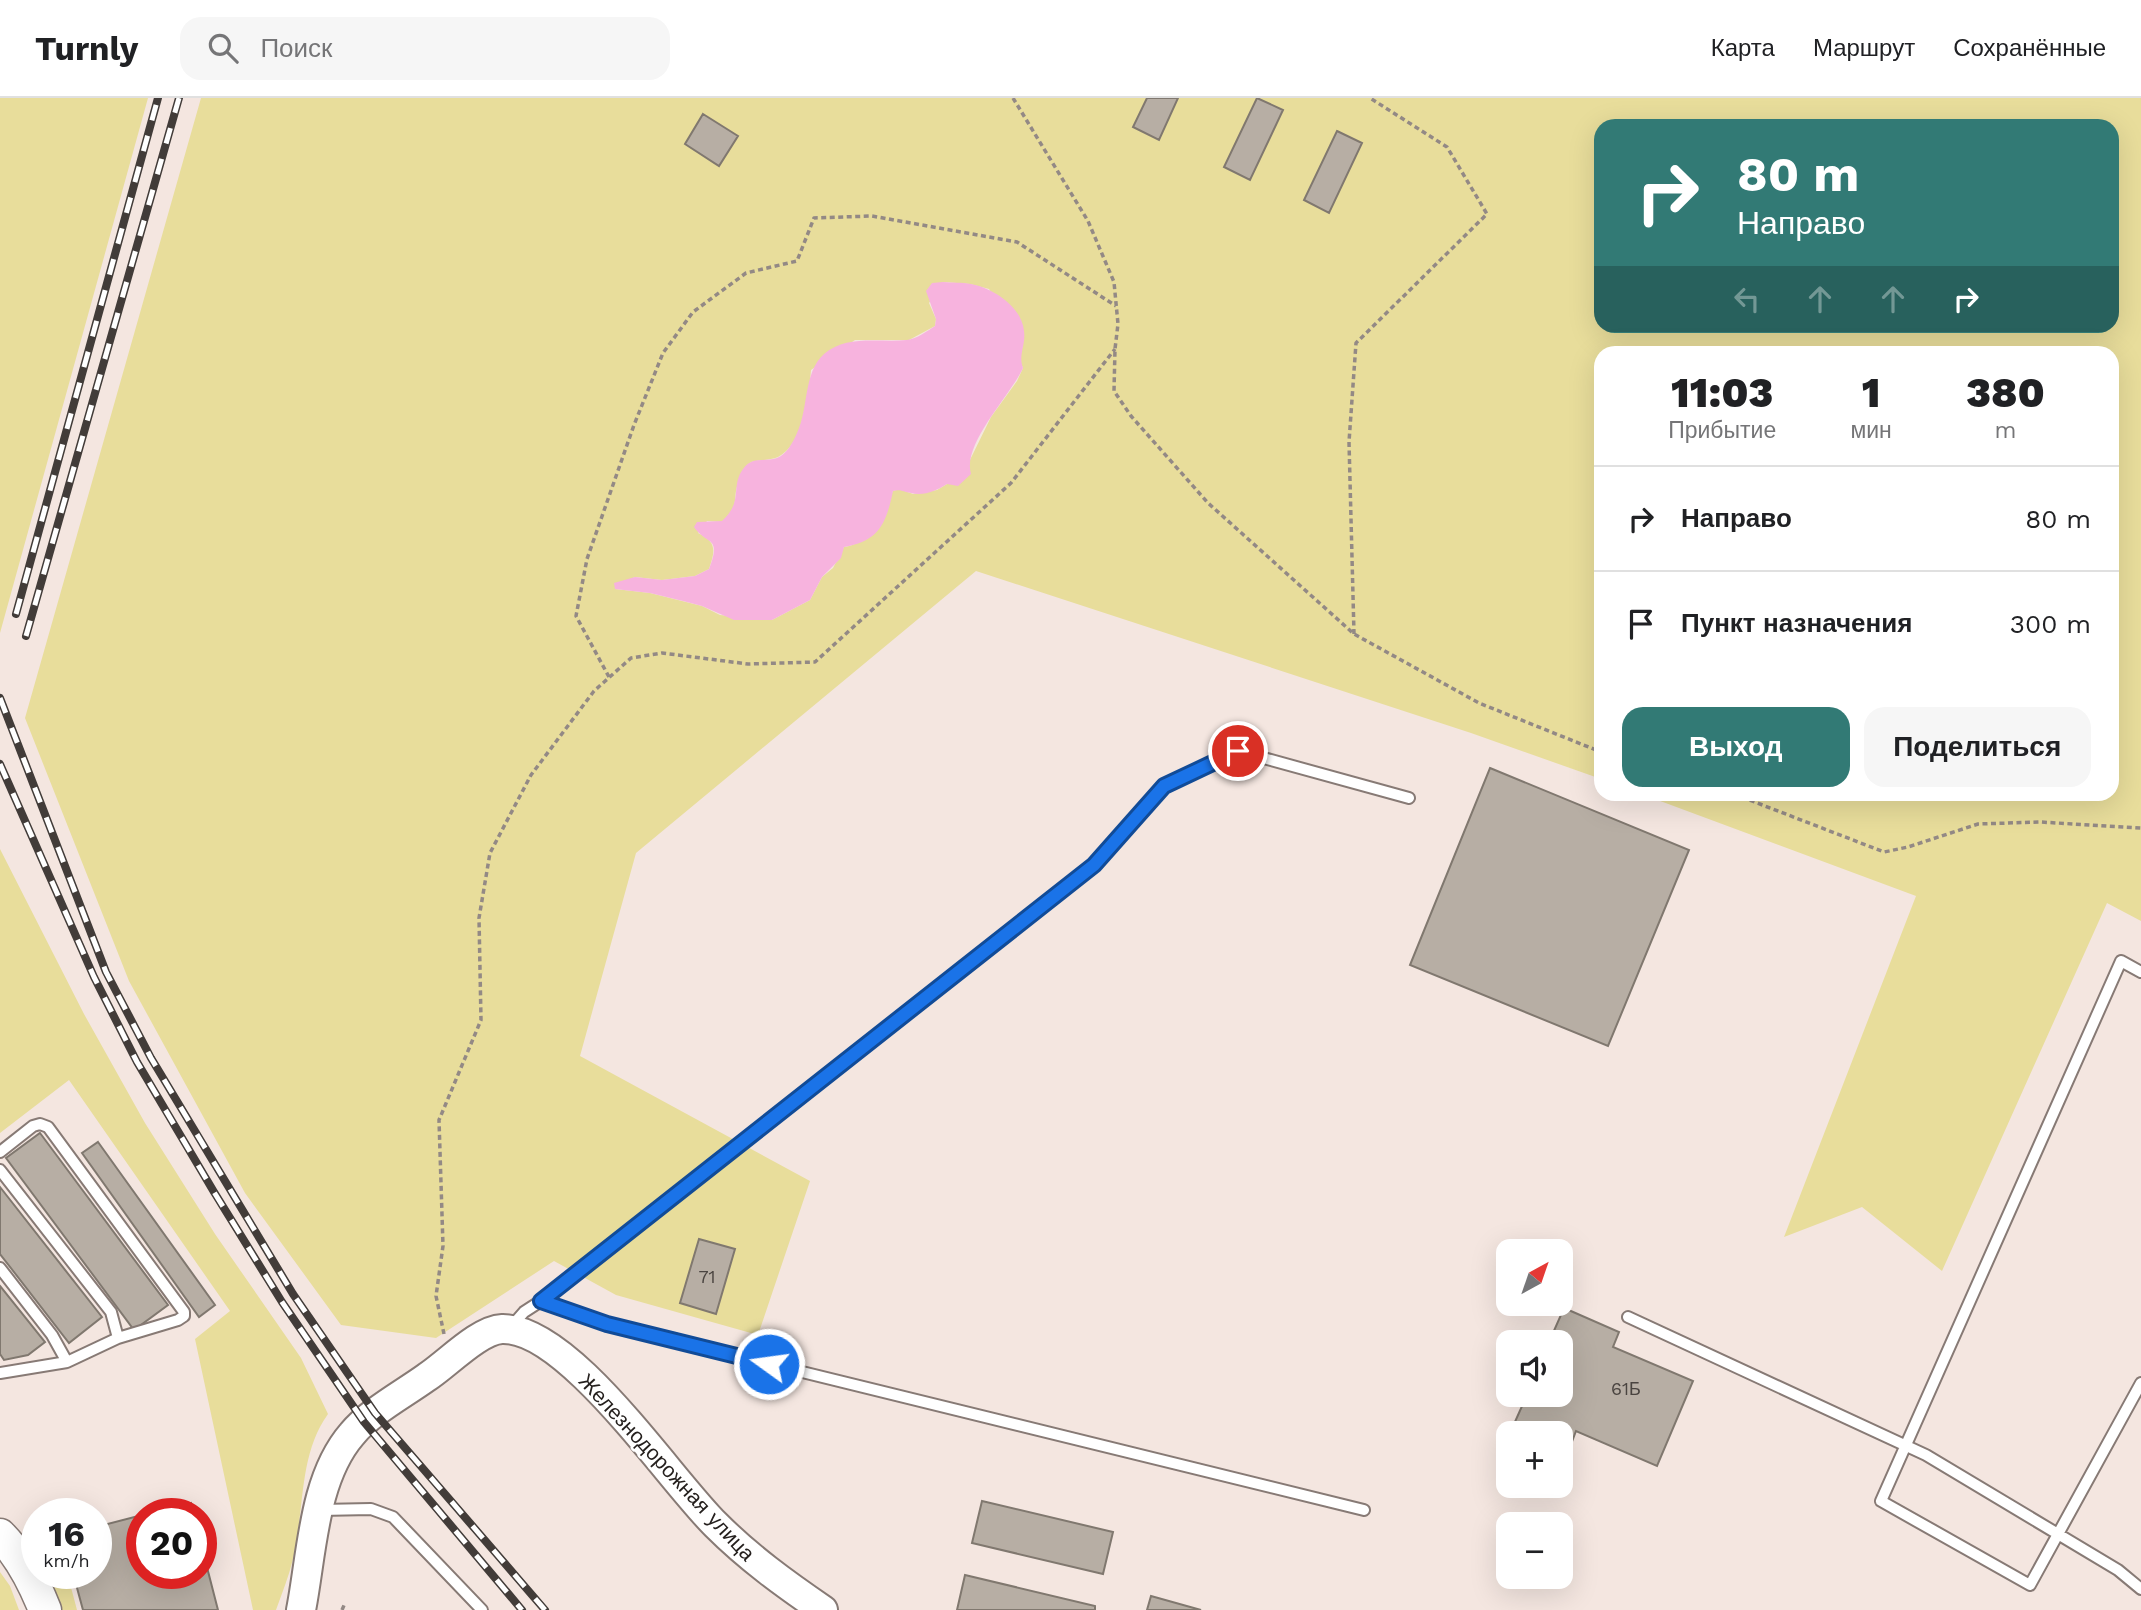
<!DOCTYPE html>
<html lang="ru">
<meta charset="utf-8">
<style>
body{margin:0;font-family:"Work Sans",sans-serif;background:#f6f6f6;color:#202124;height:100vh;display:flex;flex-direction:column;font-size:26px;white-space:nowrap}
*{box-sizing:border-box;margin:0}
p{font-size:23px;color:#757577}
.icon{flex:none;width:38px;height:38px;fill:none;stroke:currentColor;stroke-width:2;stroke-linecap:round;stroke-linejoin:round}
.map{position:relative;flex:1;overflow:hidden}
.side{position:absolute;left:1594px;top:248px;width:525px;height:455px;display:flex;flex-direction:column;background:#fff;border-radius:21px;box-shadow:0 7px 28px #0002}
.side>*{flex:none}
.hud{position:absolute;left:1594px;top:21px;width:525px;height:214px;border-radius:21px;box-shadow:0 7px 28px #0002;background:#327a75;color:#fff;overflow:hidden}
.needle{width:46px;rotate:40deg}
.fabs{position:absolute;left:1496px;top:1141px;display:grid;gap:14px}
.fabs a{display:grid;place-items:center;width:77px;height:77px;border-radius:14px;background:#fff;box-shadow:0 7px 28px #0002;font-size:35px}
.speed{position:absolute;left:21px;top:1400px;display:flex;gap:14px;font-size:35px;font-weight:700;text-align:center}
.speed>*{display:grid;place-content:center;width:91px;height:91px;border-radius:50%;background:#fff;box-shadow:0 7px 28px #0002;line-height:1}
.speed small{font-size:18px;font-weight:400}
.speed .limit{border:10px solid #d22;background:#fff;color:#111}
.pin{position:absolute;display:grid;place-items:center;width:60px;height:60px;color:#fff;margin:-30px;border:4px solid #fff;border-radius:50%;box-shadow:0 2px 7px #0007}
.me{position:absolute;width:77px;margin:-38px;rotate:284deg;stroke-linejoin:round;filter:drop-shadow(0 0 5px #0008)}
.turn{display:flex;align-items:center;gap:24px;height:147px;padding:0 28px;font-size:32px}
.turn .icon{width:91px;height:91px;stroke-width:2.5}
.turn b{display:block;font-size:49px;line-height:60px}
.lanes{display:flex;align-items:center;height:66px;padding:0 28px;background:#0003;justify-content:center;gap:35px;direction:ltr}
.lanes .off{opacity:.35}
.eta{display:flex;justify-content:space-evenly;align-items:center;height:119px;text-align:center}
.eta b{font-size:42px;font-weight:800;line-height:49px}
.action{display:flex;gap:14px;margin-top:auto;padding:14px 28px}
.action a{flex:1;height:80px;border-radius:21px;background:#327a75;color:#fff;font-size:28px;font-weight:800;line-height:80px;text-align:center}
.action a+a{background:#f6f6f6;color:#202124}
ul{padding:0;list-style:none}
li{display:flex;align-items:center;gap:21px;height:105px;padding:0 28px;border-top:2px solid #e0e0e0}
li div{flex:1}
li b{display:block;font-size:26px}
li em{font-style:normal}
header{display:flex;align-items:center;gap:42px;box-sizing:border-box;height:98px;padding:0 35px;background:#fff;border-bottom:2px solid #e0e0e0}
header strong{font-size:33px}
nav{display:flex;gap:38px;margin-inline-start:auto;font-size:24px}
.search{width:490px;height:63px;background:#f6f6f6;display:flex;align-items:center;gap:18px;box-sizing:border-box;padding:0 24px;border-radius:21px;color:#757577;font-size:26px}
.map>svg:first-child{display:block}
</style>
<header>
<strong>Turnly</strong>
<div class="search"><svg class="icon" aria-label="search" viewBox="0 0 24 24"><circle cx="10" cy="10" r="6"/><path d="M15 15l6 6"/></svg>Поиск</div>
<nav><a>Карта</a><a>Маршрут</a><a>Сохранённые</a></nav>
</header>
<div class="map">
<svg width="2141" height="1512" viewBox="0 0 2141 1512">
<rect width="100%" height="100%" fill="#f4e6e0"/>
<path fill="#e8dd9b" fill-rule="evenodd" d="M 0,0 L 148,0 L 0,535 Z
M 201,0 L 2141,0 L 2141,823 L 2107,805 L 1942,1173 L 1862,1109 L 1784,1139 L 1916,798 L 1644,697 L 2112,696 L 2112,256 L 1601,256 L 1601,681 L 1471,635 L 976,473 L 636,755 L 580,958 L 810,1083 L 758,1237 L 616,1197 L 554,1163 L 436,1240 L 341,1227 L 245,1095 L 129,883 L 25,620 ZM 1601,28 L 2112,28 L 2112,228 L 1601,228 ZM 943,184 L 970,186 L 989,191 L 1023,247 L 1019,261 L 1023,270 L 1017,283 L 991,319 L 968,366 L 947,386 L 937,392 L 913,396 L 899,391 L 893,393 C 879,419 875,444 844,449 L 833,470 L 822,479 L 810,502 L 772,522 L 720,517 L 702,508 L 650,495 L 615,491 L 626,483 L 635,479 L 662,482 L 695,478 L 709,471 C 716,451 716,444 698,435 L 707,423 L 722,424 C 742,405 731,402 739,383 C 742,376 747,370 751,364 C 759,362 771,362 778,359 C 803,347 809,297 811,272 L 855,242 L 909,242 L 935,228 L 936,221 L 929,205 Z
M 0,751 L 84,916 L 145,1025 L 215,1136 L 301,1260 L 328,1316 C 298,1358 305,1412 293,1461 C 289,1478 282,1495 276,1512 L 253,1512 L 195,1241 L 230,1213 L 69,982 L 0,1035 Z
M 0,1474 L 10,1488 L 19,1512 L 0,1512 Z
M 68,1478 L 77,1512 L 56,1512 L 48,1484 Z"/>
<path fill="#f7b3de" d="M 943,184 C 952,185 962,184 971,186 C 993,190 1022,209 1024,233 C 1026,247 1018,257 1023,270 C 1010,298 962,346 971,376 L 958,388 L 947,386 C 936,393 924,398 911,395 C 903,394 901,391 893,393 C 886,426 879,443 844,449 L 841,460 L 822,479 L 810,502 L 772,522 L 734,522 L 702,508 L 683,503 L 650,495 L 615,491 L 614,485 L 635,479 L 662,482 L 695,478 L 709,471 C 722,437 707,448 694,429 L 697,424 L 722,423 C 744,403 730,389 743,371 C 752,358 765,364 777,360 C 787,356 793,344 797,335 C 809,310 803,275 824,256 C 847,236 879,245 907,242 C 917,241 927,233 935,228 L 936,221 L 926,193 L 932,185 Z"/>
<path fill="#b7aea4" stroke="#80786f" stroke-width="2" d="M 1147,0 L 1178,0 L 1159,42 L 1133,29 Z
M 1257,0 L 1283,12 L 1250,82 L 1224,69 Z
M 703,16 L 738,38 L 719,68 L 685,46 Z
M 1337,33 L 1362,45 L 1329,115 L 1304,102 Z
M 1490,670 L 1689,752 L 1608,948 L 1410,867 Z
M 40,1035 L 168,1207 L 134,1232 L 6,1060 Z
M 98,1044 L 215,1207 L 199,1219 L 82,1055 Z
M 0,1089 L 102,1219 L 69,1245 L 0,1156 Z
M 699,1141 L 735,1151 L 716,1216 L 680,1205 Z
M 0,1188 L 45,1244 L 28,1257 L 4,1262 L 0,1256 Z
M 1564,1210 L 1619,1234 L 1613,1249 L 1693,1283 L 1657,1368 L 1576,1333 L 1570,1349 L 1561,1346 L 1561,1335 L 1537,1335 L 1514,1326 L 1527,1297 L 1561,1297 L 1561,1244 L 1549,1244 Z
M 982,1403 L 1113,1434 L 1103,1476 L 972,1445 Z
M 191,1405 L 193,1416 L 148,1416 Z
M 142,1417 L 142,1475 L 201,1475 L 201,1446 L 218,1512 L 83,1512 L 73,1475 L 96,1475 L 96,1429 Z
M 965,1477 L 1095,1508 L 1095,1512 L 957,1512 Z
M 1151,1498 L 1201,1512 L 1147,1512 Z"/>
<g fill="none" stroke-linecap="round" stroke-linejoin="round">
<defs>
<path id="service" d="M 2141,874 L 2121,863 L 1881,1403 L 2030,1487 L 2141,1285
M 0,1054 L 33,1028 L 40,1026 L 48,1029 L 184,1214 L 184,1218 L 178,1222 L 118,1240 L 67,1264 L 0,1275
M 0,1072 L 111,1214 L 118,1240
M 0,1170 L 52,1237 L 67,1264
M 541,1203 L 607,1226 L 1364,1412
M 1628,1219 L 1926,1357 L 2118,1472 L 2141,1491
M 511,1229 L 524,1214 L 541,1203 L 1094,767 L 1164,688 L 1238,653 L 1409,700
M 320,1412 L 371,1411 L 393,1419 L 482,1512"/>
<path id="tertiary" d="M 301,1512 C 312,1456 313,1381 352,1336 C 371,1313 402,1297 427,1279 C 447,1266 479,1232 502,1231 C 569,1229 669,1381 716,1427 C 749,1460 785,1486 823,1512"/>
<path id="secondary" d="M 0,1437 C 21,1458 34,1484 45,1512"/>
</defs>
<use href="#service" stroke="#877a75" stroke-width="14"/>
<use href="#tertiary" stroke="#877a75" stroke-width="32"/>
<use href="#secondary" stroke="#877a75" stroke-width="35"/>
<path stroke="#938985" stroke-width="3.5" stroke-dasharray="5 3.5" stroke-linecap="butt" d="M 1013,0 L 1088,123 L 1114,184 L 1118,226 L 1115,251 L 1114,293 L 1131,318 L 1208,405 L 1354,536 L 1479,605 L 1601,654
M 1354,536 L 1349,344 L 1356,245 L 1487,116 L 1447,49 L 1370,0
M 609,579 L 576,518 L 587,461 L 634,327 L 663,255 L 693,214 L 746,175 L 797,163 L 814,120 L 872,118 L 1017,144 L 1116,208
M 1734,696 L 1884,754 L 1908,749 L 1978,726 L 2040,724 L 2141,730
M 444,1236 L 436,1198 L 443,1148 L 439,1022 L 481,922 L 479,820 L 490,755 L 531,677 L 594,593 L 631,560 L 662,555 L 748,566 L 815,564 L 1011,385 L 1115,251
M 342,1512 L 345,1505"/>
<use href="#service" stroke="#fff" stroke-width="10"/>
<use href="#tertiary" stroke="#fff" stroke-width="28"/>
<use href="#secondary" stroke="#fff" stroke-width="32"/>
<defs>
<path id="rail" d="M 16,516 L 158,0
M 26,538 L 179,0
M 0,600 L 106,874 L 151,960 L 293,1196 L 375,1315 L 545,1512
M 0,666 L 94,879 L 137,964 L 214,1094 L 282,1204 L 364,1324 L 522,1512"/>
</defs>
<use href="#rail" stroke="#423c39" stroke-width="8"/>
<use href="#rail" stroke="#fff" stroke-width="5" stroke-dasharray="16" stroke-linecap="butt"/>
</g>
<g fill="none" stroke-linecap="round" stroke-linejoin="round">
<defs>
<path id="route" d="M 769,1266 L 607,1226 L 541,1203 L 1094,767 L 1164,688 L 1238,653"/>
</defs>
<use href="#route" stroke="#114b97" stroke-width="18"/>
<use href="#route" stroke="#1a73e8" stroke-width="12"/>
</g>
<g text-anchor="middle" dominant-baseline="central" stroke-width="5" stroke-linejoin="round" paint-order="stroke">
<g font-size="18" fill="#4a4440">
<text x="707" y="1178">71</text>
<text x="1626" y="1290">61Б</text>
</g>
<g font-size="21" fill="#25201e" stroke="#fff">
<text transform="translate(667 1369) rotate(47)">Железнодорожная улица</text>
</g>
</g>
</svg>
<div class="fabs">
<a><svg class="needle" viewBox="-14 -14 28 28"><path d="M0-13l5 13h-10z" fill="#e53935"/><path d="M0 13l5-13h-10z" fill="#757577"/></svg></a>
<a><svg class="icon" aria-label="sound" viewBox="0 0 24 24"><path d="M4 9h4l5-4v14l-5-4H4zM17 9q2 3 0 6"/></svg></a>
<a>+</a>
<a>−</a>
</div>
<div class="speed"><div>16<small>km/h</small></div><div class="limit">20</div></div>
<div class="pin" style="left:1238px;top:653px;background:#d93025"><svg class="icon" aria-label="arrive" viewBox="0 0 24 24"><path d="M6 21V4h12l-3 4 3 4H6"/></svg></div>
<svg class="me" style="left:769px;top:1266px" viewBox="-20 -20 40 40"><circle r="17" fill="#1a73e8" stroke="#fff" stroke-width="3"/><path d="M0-11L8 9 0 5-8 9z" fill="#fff"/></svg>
<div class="hud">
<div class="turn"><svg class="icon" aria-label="right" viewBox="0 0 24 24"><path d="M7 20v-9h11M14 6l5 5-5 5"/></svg><div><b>80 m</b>Направо</div></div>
<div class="lanes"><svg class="icon off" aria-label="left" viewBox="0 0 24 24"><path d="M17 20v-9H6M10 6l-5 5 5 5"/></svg><svg class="icon off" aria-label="ahead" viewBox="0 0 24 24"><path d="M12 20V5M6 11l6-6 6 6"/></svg><svg class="icon off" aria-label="ahead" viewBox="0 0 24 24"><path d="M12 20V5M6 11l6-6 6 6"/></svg><svg class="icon" aria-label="right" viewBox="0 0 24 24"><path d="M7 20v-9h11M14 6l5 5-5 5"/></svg></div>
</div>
<section class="side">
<div class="eta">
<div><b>11:03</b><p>Прибытие</p></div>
<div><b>1</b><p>мин</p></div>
<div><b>380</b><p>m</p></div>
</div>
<ul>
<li><svg class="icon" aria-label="right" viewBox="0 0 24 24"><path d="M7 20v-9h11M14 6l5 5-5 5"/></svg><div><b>Направо</b></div><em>80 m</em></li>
<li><svg class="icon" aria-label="arrive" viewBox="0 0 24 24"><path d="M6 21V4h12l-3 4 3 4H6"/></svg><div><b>Пункт назначения</b></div><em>300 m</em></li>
</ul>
<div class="action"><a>Выход</a><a>Поделиться</a></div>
</section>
</div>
